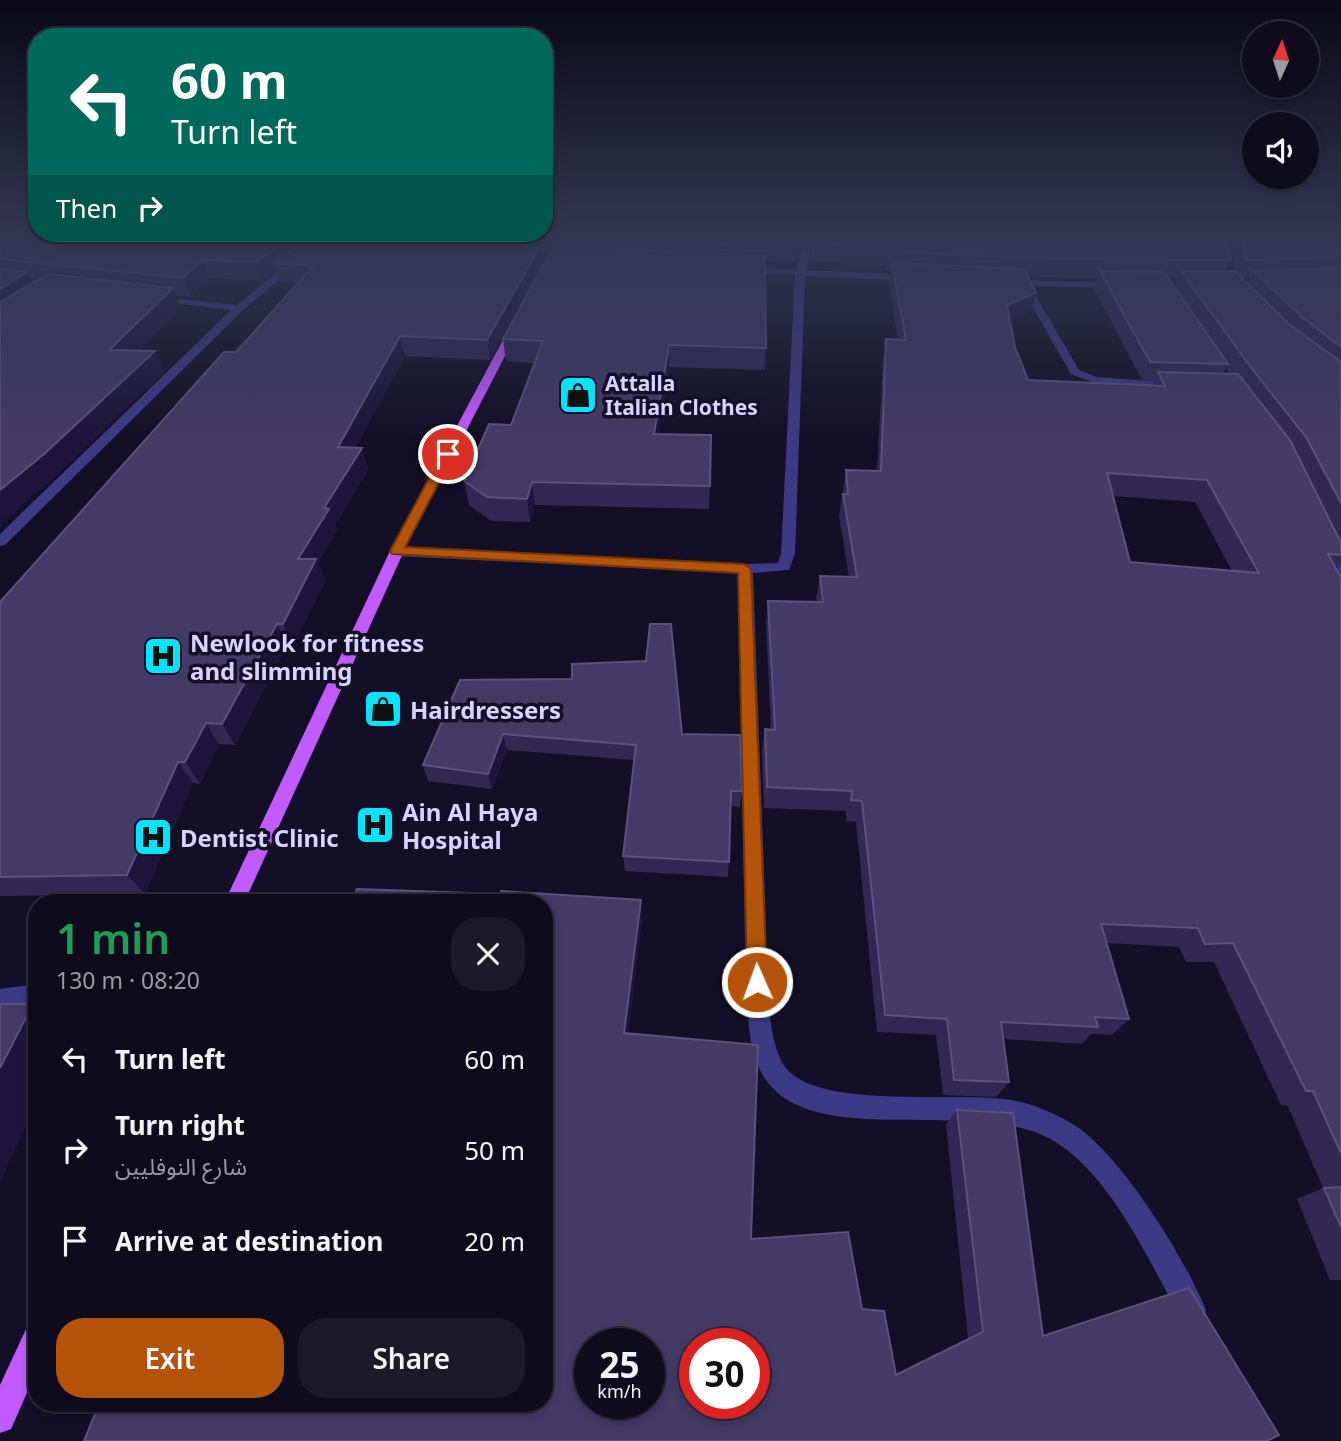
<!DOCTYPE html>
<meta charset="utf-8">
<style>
body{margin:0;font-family:"Noto Sans","Noto Sans Arabic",sans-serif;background:#1c1929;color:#f1f3f6;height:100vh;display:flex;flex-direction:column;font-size:26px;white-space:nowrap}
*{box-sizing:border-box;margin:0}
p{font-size:23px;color:#9b9ba3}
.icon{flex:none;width:38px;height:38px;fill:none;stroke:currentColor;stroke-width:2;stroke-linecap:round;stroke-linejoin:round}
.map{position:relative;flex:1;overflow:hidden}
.drawer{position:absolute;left:28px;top:894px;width:525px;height:518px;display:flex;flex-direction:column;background:#0e0b1c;border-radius:28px;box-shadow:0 4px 10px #0003,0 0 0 2px #2e2b3b}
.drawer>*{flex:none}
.hud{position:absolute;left:28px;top:28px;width:525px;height:214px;border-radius:28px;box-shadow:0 4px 10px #0003,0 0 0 2px #2e2b3b;background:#00695c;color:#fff;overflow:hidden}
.needle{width:46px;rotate:3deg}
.tools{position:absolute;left:1242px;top:21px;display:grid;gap:14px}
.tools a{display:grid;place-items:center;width:77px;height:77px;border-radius:50%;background:#0e0b1c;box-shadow:0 4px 10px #0003,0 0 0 2px #2e2b3b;font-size:35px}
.speed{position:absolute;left:574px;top:1328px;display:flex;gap:14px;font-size:35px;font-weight:700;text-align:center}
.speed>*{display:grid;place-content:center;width:91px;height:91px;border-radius:50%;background:#0e0b1c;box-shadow:0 4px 10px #0003,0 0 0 2px #2e2b3b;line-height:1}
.speed small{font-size:18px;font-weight:400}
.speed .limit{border:10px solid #d22;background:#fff;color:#111}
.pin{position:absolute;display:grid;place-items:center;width:60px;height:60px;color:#fff;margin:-30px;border:4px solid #fff;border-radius:50%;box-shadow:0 2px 7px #0007}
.me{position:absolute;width:77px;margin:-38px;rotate:358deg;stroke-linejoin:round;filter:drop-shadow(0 0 5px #0008)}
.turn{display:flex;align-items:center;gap:24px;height:147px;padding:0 28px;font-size:32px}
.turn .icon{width:91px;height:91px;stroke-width:2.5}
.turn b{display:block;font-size:49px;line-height:60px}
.then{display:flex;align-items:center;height:66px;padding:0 28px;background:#0003;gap:14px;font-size:26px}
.round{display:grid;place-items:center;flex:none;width:74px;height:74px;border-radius:28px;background:#1c1929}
.overview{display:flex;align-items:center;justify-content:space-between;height:119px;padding:0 28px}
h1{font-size:42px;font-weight:600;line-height:52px;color:#1e9e55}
.primary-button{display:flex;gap:14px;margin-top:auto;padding:14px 28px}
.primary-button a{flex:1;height:80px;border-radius:28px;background:#b45309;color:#fff;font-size:28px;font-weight:600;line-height:80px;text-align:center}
.primary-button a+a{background:#1c1929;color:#f1f3f6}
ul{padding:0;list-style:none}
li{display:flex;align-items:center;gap:21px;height:91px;padding:0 28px}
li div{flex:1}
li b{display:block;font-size:26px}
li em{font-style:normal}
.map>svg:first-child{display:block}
</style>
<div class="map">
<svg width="1341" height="1441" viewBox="0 0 1341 1441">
<rect width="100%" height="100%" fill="#130f26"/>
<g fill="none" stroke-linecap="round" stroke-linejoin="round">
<path fill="#3d3a85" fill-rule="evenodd" d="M 324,235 L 333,235 L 243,310 L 5,545 L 0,546 L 0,534 L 231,310 L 155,301 L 150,298 L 151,296 L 237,305 Z
M 806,235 L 814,235 L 806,270 L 914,275 L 919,278 L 914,281 L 805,276 L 795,554 L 789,570 L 753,573 C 757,683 761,792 765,901 C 767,942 763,1031 783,1064 C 813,1113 963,1089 1017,1101 C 1035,1105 1056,1114 1071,1123 C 1119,1151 1185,1258 1206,1310 L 1202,1320 L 1192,1324 L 1182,1320 C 1149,1262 1112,1176 1054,1141 C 980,1096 821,1149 769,1084 C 747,1058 748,1014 746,982 L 738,573 L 397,556 L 390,551 L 397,546 L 745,564 L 778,563 L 781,554 L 795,275 L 743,273 L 738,270 L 743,267 L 796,270 Z
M 1005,280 L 1120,283 L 1120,287 L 1117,288 L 1030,286 L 1079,370 L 1097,377 L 1177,383 L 1183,386 L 1177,389 L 1095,383 L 1071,374 L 1020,285 L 1005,284 Z
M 1328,544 L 1333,546 L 1341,562 L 1341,583 L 1334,578 L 1321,549 Z
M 37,984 L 37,1006 L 0,1011 L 0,989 Z"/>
<path fill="#c25bff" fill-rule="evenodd" d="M 511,325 L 520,327 L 404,551 L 244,903 L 224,903 L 390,551 Z
M 37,1323 L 37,1370 L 11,1429 L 0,1433 L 0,1385 L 27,1327 Z"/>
</g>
<path fill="#312854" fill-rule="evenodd" d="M 0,235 L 543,257 L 544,261 L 490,360 L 405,356 L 355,448 L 362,448 L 368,470 L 335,525 L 337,530 L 318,563 L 325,581 L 293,646 L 287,646 L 235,745 L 219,744 L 200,784 L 193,783 L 145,894 L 0,896 L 0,602 L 236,352 L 297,283 L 280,282 L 276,270 L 262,281 L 209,278 L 191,297 L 176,296 L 181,307 L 139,350 L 155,351 L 164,371 L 56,476 L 0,524 Z
M 803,235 L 796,262 L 765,260 L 766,348 L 765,370 L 669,367 L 658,434 L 710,486 L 709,509 L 535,505 L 530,522 L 491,521 L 469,505 L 464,481 L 511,425 L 535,363 L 506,361 L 503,339 L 561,245 L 560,236 Z
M 814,235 L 1341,235 L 1341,564 L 1336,570 L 1341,578 L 1341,1280 L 1330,1280 L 1297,1199 L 1323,1188 L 1288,1106 L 1281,1105 L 1214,962 L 1186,962 L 1179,947 L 1107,943 L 1129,1019 L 1112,1035 L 1091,1034 L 1082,1044 L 1004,1039 L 1009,1082 L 996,1097 L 943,1095 L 936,1035 L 877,1032 L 856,822 L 846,821 L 846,811 L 764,808 L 762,751 L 765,729 L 771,730 L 766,623 L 768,601 L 817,602 L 816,598 L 820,576 L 849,577 L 839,516 L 846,470 L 877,471 L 883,359 L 886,339 L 898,340 L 889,282 L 891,271 L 887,271 L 886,266 L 810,262 ZM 1227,242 L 1232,249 L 1236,272 L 1225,271 L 1231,260 ZM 1028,277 L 1098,278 L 1094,289 L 1142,380 L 1154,381 L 1152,385 L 1028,380 L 1015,347 L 1010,321 L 1030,312 L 1036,293 ZM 1168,278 L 1178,278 L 1174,287 ZM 1242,278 L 1250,278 L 1247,283 ZM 1226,368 L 1230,374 L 1223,374 ZM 1113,496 L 1195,502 L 1232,571 L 1130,562 Z
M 460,680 L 682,734 L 742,791 L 740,807 L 731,806 L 728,877 L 625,871 L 623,856 L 634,760 L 507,750 L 492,789 L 428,781 L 423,765 Z
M 642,919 L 628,1034 L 751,1239 L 862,1309 L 895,1374 L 968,1338 L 946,1124 L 957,1110 L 1043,1336 L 1267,1441 L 84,1441 Z"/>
<path fill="#1d163a" d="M 292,235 L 320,235 L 274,263 L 276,270 L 262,281 L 256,262 Z
M 544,235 L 559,235 L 543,257 L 544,261 L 490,360 L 487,340 Z
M 800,235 L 803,235 L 796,262 L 798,243 Z
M 202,260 L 209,278 L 191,297 L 183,278 Z
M 27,272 L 37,291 L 0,315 L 0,289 Z
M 173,288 L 181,307 L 119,370 L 109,350 Z
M 1036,293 L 1030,312 L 1002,325 L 1007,305 Z
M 400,336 L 405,356 L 345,468 L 338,447 Z
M 669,345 L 669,367 L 655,457 L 654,434 Z
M 155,351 L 164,371 L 56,476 L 0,524 L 0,490 Z
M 362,448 L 368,470 L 335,525 L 337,530 L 318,563 L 325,581 L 293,646 L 283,624 L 298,559 L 324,508 Z
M 532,482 L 535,505 L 530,522 L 527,499 Z
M 277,624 L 287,646 L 235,745 L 222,724 Z
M 206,723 L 219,744 L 200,784 L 185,762 Z
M 503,734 L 507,750 L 492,789 L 488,774 Z
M 178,762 L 193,783 L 145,894 L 127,875 Z
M 641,900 L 642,919 L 626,1050 L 624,1033 Z
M 33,1004 L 37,1007 L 37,1103 L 0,1182 L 0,1068 Z"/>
<path fill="#433a66" stroke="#5a527e" stroke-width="2" fill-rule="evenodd" d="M 0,235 L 292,235 L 256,262 L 202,260 L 183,278 L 0,259 Z
M 310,235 L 544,235 L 541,240 L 542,243 L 487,340 L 400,336 L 338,447 L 362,448 L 324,508 L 329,509 L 298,559 L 316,559 L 283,624 L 277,624 L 222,724 L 206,723 L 185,762 L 178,762 L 127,875 L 0,877 L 0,602 L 224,352 L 236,352 L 313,266 L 274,263 Z
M 561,235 L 800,235 L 798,243 L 765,242 L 765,247 L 560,236 Z
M 814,235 L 1225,235 L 1231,260 L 1051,259 L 890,252 L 889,247 L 812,244 Z
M 1241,235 L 1341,235 L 1341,258 L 1246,260 Z
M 554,245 L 765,256 L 766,348 L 669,345 L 654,434 L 711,435 L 710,486 L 532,482 L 527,499 L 487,497 L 464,481 L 489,424 L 511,425 L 543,341 L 503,339 Z
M 892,263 L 1024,269 L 1036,293 L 1007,305 L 1015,347 L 1028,380 L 1165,386 L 1158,372 L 1238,374 L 1290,440 L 1341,543 L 1341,555 L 1328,554 L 1341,578 L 1341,1153 L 1313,1091 L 1306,1091 L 1233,943 L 1205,944 L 1198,928 L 1101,924 L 1129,1019 L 1095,1017 L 1098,1027 L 1001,1022 L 1009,1082 L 954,1080 L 947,1019 L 885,1015 L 862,801 L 851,800 L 852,791 L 767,787 L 765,729 L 775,730 L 768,601 L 823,602 L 820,576 L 857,577 L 843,494 L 848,494 L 846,470 L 881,471 L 886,339 L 906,340 ZM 1107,473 L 1207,480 L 1259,573 L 1130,562 Z
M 1341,268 L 1341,347 L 1302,317 L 1253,271 Z
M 0,269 L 27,272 L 0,289 Z
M 1100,271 L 1164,272 L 1228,364 L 1150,362 Z
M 1181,271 L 1235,271 L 1290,325 L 1341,362 L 1341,503 L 1306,437 L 1249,365 Z
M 48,274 L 173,288 L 109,350 L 155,351 L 43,455 L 0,490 L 0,302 Z
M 650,624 L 671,624 L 682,734 L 740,735 L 742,791 L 731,791 L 729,862 L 623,856 L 636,745 L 503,734 L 488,774 L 423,765 L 460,680 L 572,679 L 572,664 L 646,661 Z
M 357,889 L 501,894 L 501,891 L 641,900 L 624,1033 L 758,1045 L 751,1239 L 848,1232 L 862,1309 L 884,1311 L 896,1375 L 983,1332 L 957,1110 L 1013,1113 L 1043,1336 L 1189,1288 L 1279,1435 L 1267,1441 L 84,1441 L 99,1404 L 544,1404 L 544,903 L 352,903 ZM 590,1344 L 649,1344 L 649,1404 L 590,1404 ZM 695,1344 L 754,1344 L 754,1404 L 695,1404 Z
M 0,1004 L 33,1004 L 0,1068 Z
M 1341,1187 L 1341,1227 L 1324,1188 Z"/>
<linearGradient id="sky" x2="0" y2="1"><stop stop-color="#0a0815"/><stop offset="0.54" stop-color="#333752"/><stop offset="1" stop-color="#333752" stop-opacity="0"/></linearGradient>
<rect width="1341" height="437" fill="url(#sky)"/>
<path fill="#b45309" stroke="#753606" stroke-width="2" d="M 448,450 L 454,454 L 405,547 L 744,564 L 751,569 L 767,982 L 765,989 L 757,991 L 750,989 L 747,982 L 738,573 L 392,554 L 390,551 L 442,454 Z"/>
<defs>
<symbol id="shop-square" viewBox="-11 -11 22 22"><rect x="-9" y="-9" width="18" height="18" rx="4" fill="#00e5ff" stroke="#130f26"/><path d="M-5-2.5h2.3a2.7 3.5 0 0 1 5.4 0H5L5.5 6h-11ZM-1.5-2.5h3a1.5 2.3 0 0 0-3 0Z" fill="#111"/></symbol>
<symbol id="hospital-square" viewBox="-11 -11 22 22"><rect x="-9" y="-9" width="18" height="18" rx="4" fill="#00e5ff" stroke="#130f26"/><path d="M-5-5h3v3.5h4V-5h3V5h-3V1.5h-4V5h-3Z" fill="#111"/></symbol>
</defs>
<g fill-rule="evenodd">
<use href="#shop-square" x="556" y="373" width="44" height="44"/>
<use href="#hospital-square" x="141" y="634" width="44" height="44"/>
<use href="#shop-square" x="361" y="687" width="44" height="44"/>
<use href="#hospital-square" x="353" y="803" width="44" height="44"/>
<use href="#hospital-square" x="131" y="815" width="44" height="44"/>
</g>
<g text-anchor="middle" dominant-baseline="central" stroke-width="7" stroke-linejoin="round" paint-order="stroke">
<g font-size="21" font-weight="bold" fill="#d9d4ff" stroke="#130f26" text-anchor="start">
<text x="605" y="383">Attalla<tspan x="605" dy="24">Italian Clothes</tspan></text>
</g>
<g font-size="24" font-weight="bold" fill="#d9d4ff" stroke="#130f26" text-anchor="start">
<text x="190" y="642">Newlook for fitness<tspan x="190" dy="28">and slimming</tspan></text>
<text x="410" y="709">Hairdressers</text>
<text x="402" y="811">Ain Al Haya<tspan x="402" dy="28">Hospital</tspan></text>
<text x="180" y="837">Dentist Clinic</text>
</g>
</g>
</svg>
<div class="tools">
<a><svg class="needle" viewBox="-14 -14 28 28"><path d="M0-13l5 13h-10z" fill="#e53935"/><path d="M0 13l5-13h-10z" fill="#9b9ba3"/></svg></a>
<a><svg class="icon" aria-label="sound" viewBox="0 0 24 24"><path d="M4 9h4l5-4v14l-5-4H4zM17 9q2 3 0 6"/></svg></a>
</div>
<div class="speed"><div>25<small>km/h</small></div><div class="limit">30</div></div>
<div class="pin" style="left:448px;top:454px;background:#d93025"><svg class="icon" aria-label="arrive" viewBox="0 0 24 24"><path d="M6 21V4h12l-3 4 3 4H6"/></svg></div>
<svg class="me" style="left:757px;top:982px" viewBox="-20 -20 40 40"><circle r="17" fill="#b45309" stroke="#fff" stroke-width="3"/><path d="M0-11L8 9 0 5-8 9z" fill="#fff"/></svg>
<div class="hud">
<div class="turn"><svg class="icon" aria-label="left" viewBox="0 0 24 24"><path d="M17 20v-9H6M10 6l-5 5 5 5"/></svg><div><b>60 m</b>Turn left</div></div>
<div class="then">Then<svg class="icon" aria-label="right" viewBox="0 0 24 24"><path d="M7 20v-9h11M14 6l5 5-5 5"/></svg></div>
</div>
<section class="drawer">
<div class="overview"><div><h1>1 min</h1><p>130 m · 08:20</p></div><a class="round"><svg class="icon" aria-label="close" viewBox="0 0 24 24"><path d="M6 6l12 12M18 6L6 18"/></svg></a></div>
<ul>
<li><svg class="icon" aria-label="left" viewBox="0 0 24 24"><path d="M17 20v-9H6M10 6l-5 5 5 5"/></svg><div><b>Turn left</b></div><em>60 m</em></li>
<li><svg class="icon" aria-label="right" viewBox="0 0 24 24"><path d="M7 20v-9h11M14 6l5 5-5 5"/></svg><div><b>Turn right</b><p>شارع النوفليين</p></div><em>50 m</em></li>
<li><svg class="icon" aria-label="arrive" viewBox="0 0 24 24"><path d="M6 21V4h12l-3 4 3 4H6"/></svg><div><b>Arrive at destination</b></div><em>20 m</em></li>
</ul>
<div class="primary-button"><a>Exit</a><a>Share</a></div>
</section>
</div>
